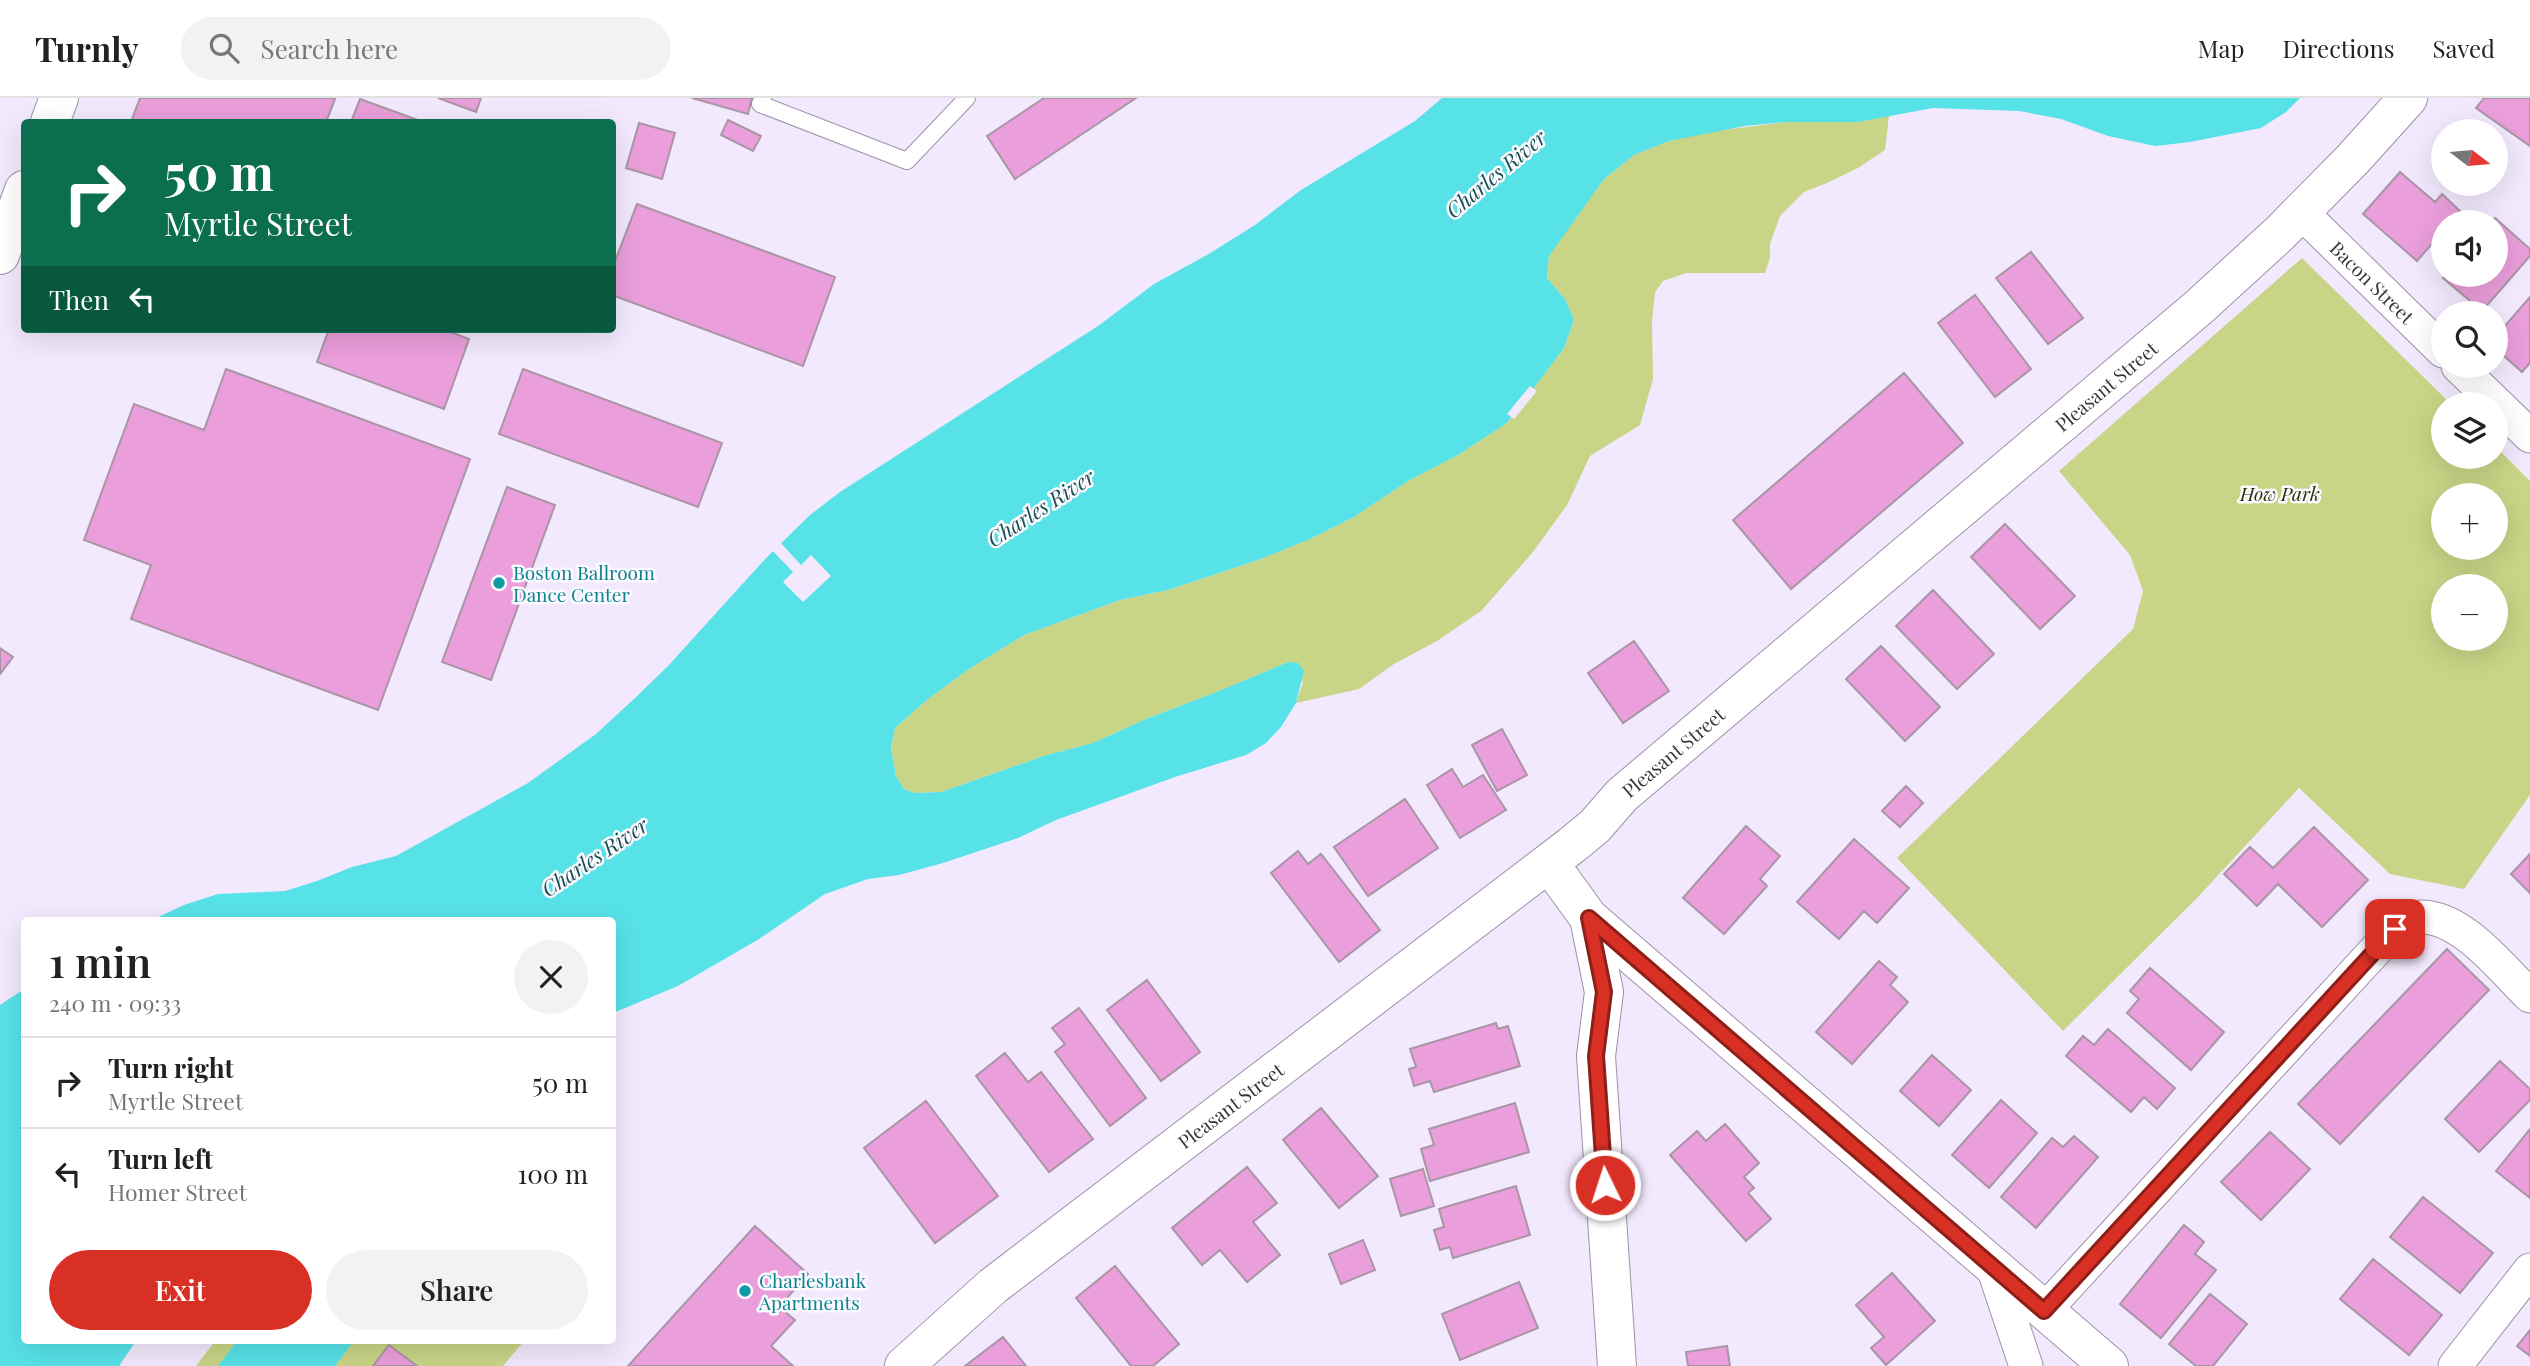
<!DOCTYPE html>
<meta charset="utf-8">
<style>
body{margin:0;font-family:"Playfair Display",serif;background:#f2f2f2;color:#222;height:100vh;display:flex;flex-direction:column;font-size:26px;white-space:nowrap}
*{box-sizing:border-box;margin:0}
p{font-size:23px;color:#767676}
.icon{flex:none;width:38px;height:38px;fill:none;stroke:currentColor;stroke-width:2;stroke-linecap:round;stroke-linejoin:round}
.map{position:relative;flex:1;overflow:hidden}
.drawer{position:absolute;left:21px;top:819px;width:595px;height:427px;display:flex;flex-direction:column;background:#fff;border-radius:7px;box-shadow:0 7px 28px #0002}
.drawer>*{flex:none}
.banner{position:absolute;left:21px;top:21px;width:595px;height:214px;border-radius:7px;box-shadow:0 7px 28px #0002;background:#0b6e4f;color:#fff;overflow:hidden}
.needle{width:46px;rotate:106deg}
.buttons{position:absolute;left:2431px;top:21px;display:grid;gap:14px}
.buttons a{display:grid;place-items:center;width:77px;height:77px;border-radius:50%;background:#fff;box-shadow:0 7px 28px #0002;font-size:35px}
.pin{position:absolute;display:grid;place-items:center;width:60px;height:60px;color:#fff;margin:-30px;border-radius:14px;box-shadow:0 4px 10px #0006}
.me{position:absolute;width:77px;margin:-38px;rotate:356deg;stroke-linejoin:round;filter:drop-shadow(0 0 5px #0008)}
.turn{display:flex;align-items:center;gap:24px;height:147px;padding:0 28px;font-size:32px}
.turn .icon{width:91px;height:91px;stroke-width:2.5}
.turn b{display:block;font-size:49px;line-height:60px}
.then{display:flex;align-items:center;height:66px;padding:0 28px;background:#0003;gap:14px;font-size:26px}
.round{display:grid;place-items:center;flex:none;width:74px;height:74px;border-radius:37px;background:#f2f2f2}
.headline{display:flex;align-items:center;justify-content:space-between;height:119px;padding:0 28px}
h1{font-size:42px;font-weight:600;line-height:52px}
.button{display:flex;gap:14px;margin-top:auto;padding:14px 28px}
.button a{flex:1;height:80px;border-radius:42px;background:#d93025;color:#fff;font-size:28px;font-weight:600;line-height:80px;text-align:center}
.button a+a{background:#f2f2f2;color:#222}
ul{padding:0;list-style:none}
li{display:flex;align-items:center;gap:21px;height:91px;padding:0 28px;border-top:2px solid #e0e0e0}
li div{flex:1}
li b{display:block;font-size:26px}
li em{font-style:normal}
header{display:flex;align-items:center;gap:42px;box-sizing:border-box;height:98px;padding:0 35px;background:#fff;border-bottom:2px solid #e0e0e0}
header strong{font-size:33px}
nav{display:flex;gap:38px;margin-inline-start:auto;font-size:24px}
.search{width:490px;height:63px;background:#f2f2f2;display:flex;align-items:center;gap:18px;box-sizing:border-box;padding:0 24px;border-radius:38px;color:#767676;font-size:26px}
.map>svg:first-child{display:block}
</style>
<header>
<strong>Turnly</strong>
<div class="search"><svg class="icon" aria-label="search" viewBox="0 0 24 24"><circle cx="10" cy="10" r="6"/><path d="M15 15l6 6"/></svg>Search here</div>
<nav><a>Map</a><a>Directions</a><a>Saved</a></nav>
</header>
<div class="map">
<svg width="2530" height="1268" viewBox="0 0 2530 1268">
<rect width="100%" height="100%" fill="#f3e9fe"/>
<path fill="#c8d486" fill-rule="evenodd" d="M 1889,17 L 1885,52 L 1858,70 L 1827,85 L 1804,94 L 1780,118 L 1770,146 L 1770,160 L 1765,175 L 1686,175 L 1663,183 L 1655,194 L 1652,224 L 1653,281 L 1640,327 L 1590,358 L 1567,407 L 1533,454 L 1481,513 L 1437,543 L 1394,566 L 1359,591 L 1296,605 L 1303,584 L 1288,564 L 1219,593 L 1146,621 L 1093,645 L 1047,657 L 941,694 L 915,695 L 904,691 L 896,678 L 891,650 L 895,630 L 928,601 L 969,571 L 1024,537 L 1120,502 L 1168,492 L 1258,462 L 1308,442 L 1354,419 L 1408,383 L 1458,357 L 1507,325 L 1564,250 L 1574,222 L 1565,201 L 1547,180 L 1549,158 L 1562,138 L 1604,81 L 1634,57 L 1669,43 L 1708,34 L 1786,24 L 1858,24 Z
M 2302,160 L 2451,306 L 2443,306 L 2443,359 L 2496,359 L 2496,349 L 2530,383 L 2530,697 L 2464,791 L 2390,776 L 2299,690 L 2197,800 L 2063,933 L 1897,760 L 2133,531 L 2143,493 L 2130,457 L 2059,373 ZM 2496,397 L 2496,450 L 2443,450 L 2443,397 ZM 2443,488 L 2496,488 L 2496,541 L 2443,541 Z
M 215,1243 L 524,1243 L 503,1268 L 196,1268 Z"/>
<path fill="#57e2e7" d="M 1442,0 L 2300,0 L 2286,14 L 2261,30 L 2190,44 L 2155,48 L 2108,38 L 2061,21 L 2019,13 L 1933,10 L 1858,24 L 1786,24 L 1745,28 L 1669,43 L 1634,57 L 1604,81 L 1549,158 L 1547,180 L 1565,201 L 1574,222 L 1564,250 L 1507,325 L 1458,357 L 1408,383 L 1354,419 L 1308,442 L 1258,462 L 1168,492 L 1120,502 L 1024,537 L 969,571 L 928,601 L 895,630 L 891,650 L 896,678 L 904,691 L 915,695 L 941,694 L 1047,657 L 1093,645 L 1146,621 L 1219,593 L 1288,564 L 1298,565 L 1304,573 L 1296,605 L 1281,629 L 1266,645 L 1246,657 L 1175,679 L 1056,722 L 1018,740 L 943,765 L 899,777 L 868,781 L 825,796 L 759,841 L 678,888 L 613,915 L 612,822 L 152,822 L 184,807 L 218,796 L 285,793 L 317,783 L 352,769 L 396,758 L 528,685 L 596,636 L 635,600 L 668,568 L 767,459 L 810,417 L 840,394 L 1098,228 L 1154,186 L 1207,157 L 1255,127 L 1301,92 L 1415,23 Z
M 24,891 L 24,1242 L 136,1243 L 119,1268 L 0,1268 L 0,907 Z
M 238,1242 L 354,1242 L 354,1243 L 335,1268 L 218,1268 Z"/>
<path fill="#f3e9fe" d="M 1530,288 L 1537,293 L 1514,321 L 1507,316 Z
M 779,443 L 801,467 L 811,457 L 831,478 L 803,504 L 783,484 L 793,474 L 771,451 Z"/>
<path fill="#ea9edb" stroke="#a996a4" stroke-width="2" d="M 140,0 L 332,0 L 335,1 L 326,24 L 131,24 Z
M 438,0 L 481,0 L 476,14 Z
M 692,0 L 752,0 L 748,16 Z
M 1044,0 L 1136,0 L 1015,81 L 987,38 Z
M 2484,0 L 2530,0 L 2530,48 L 2476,10 Z
M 360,1 L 423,24 L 351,24 Z
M 728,22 L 761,38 L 753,53 L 721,37 Z
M 639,25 L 675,35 L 662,81 L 626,70 Z
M 2400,74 L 2435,104 L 2442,96 L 2460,113 L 2450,124 L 2443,124 L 2443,133 L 2417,163 L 2363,116 Z
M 637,106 L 835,179 L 803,268 L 612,197 L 612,171 Z
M 2495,120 L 2530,151 L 2530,158 L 2482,213 L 2443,180 L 2445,177 L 2496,177 L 2496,124 L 2491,124 Z
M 2031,154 L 2083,220 L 2048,246 L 1996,180 Z
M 1975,197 L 2031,271 L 1995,299 L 1938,225 Z
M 2530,199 L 2530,265 L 2522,274 L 2496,251 L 2496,238 Z
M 329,231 L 443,231 L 469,241 L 444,311 L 317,264 Z
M 226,271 L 470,361 L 378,612 L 131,521 L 151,467 L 84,442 L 134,306 L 204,332 Z
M 523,271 L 722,345 L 698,409 L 499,336 Z
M 1904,275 L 1963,345 L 1791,491 L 1733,422 Z
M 507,389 L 555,407 L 491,582 L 442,564 Z
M 2005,426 L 2075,498 L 2040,531 L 1971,459 Z
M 1933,492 L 1994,556 L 1957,591 L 1896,528 Z
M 1634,543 L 1669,593 L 1623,625 L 1588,575 Z
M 1881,548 L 1940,609 L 1905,643 L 1846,581 Z
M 0,550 L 13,559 L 0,576 Z
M 1502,631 L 1527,677 L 1497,693 L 1472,647 Z
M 1452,671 L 1463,689 L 1483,677 L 1506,712 L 1460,740 L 1427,687 Z
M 1906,688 L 1923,705 L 1900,729 L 1882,713 Z
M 1405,701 L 1438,750 L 1368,798 L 1334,749 Z
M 1746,728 L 1780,758 L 1760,781 L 1767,788 L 1724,836 L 1683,800 Z
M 2314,729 L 2368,782 L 2322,829 L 2278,786 L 2257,808 L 2224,776 L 2250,749 L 2273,770 Z
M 1854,741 L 1909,790 L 1877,825 L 1864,813 L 1839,841 L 1797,804 Z
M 1298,753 L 1308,766 L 1321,756 L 1380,832 L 1339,864 L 1271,775 Z
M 2530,756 L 2530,795 L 2511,776 Z
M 2447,851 L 2489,892 L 2340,1046 L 2298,1006 Z
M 1879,863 L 1897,879 L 1890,887 L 1908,904 L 1852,966 L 1816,934 Z
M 2150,870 L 2224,934 L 2191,972 L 2127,915 L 2139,901 L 2130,893 Z
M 1147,882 L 1200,954 L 1161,983 L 1107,912 Z
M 1079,910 L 1146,1000 L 1110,1028 L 1055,954 L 1065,946 L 1052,930 Z
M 1496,925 L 1498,931 L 1508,928 L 1520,968 L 1434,994 L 1430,983 L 1414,988 L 1409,971 L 1416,969 L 1410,951 Z
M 2108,931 L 2175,990 L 2157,1011 L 2144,999 L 2131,1014 L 2066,958 L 2083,938 L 2094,947 Z
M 1005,955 L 1028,984 L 1041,974 L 1093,1041 L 1049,1074 L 976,978 Z
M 1932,957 L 1971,992 L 1939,1028 L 1900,993 Z
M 2500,963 L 2530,991 L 2530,1002 L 2479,1054 L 2445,1021 Z
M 2001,1002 L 2037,1035 L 1989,1090 L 1952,1057 Z
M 926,1003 L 998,1098 L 935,1145 L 864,1050 Z
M 1515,1005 L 1529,1054 L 1430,1083 L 1421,1051 L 1434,1047 L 1429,1031 Z
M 1321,1010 L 1378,1078 L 1339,1110 L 1283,1042 Z
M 1725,1026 L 1759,1065 L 1744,1079 L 1754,1090 L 1748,1095 L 1771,1121 L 1746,1143 L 1670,1057 L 1697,1033 L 1706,1043 Z
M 2530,1031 L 2530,1100 L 2496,1073 Z
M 2270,1034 L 2310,1071 L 2261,1122 L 2221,1084 Z
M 2074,1038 L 2098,1059 L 2036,1130 L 2001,1099 L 2052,1040 L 2063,1049 Z
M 1247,1069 L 1277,1105 L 1253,1124 L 1280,1157 L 1247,1184 L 1220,1152 L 1202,1167 L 1172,1130 Z
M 1423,1071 L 1434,1108 L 1401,1118 L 1390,1081 Z
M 1516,1088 L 1530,1137 L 1453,1160 L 1450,1149 L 1440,1152 L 1434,1132 L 1444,1129 L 1439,1111 Z
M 2423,1099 L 2493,1155 L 2460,1195 L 2390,1139 Z
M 2184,1127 L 2204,1144 L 2195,1156 L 2216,1172 L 2161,1240 L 2120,1206 Z
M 755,1128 L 808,1176 L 779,1209 L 795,1222 L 771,1248 L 793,1268 L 628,1268 Z
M 1363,1142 L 1375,1172 L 1341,1186 L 1329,1156 Z
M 2373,1161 L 2442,1217 L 2409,1257 L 2340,1201 Z
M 1115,1168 L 1179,1246 L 1153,1268 L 1131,1268 L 1076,1200 Z
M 1892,1175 L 1935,1223 L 1886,1267 L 1871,1250 L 1884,1239 L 1856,1207 Z
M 1519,1184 L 1538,1230 L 1460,1262 L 1442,1216 Z
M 2210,1196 L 2247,1226 L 2213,1268 L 2196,1268 L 2169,1246 Z
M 2530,1232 L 2530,1258 L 2517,1248 Z
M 1003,1239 L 1026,1268 L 965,1268 Z
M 389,1247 L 417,1268 L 373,1268 Z
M 1727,1248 L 1730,1268 L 1688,1268 L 1686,1254 Z"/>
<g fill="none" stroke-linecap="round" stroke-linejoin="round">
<defs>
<path id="lane" d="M 763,0 L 760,6 L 907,63 L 967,0"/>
<g id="street">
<path id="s1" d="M 2301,114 L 2443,253"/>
<path d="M 2458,268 L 2530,338"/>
<path d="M 1993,1169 L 2026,1268"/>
<path d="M 2044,1213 L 2395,831 C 2402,827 2412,820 2420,819 C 2462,818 2502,871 2530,898"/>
<path d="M 2455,1268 L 2530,1172"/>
</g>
<g id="secondary">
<path d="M 50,24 L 59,0"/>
<path d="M 0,157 L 24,92"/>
<path d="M 1549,765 L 1589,820 L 2109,1268"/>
<path d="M 1589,820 L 1604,894 L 1596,958 L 1617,1268"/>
<path id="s2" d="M 904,1268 L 993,1188 L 1572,747 L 1595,728 L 1622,697 L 2198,210 L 2280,135 L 2353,61 L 2408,0"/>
</g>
</defs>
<use href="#lane" stroke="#9c92a6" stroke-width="18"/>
<use href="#street" stroke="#9c92a6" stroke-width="35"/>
<use href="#secondary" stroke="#9c92a6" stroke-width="40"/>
<use href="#lane" stroke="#fff" stroke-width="16"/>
<use href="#street" stroke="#fff" stroke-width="33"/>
<use href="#secondary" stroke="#fff" stroke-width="38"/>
</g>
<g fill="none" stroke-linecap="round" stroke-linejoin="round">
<defs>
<path id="route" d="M 1605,1087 L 1596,958 L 1604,894 L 1589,820 L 2044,1213 L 2395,831"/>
</defs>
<use href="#route" stroke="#8d1f18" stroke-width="18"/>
<use href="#route" stroke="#d93025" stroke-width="12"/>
</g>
<g fill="#0f9aa8" stroke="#fcfaff" stroke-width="2.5">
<circle cx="499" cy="485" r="7"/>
<circle cx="745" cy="1193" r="7"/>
</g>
<g text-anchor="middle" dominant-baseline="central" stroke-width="5" stroke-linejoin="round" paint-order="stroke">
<g font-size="19" fill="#39353e" stroke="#fcfaff">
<text stroke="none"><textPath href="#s1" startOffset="100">Bacon Street</textPath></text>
<text stroke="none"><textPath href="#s2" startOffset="1552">Pleasant Street</textPath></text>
<text stroke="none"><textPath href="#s2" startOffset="985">Pleasant Street</textPath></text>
<text stroke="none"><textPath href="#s2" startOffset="418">Pleasant Street</textPath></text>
</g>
<g font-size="19" font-style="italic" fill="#2a2f06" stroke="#fcfaff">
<text x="2280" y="395">How Park</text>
</g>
<g font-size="19" fill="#0d838f" stroke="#fcfaff" text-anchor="start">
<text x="513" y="474">Boston Ballroom<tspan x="513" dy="22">Dance Center</tspan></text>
<text x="759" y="1182">Charlesbank<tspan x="759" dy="22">Apartments</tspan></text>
</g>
<g font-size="21" font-style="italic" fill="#145052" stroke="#fcfaff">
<text transform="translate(1495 75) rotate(-40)">Charles River</text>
<text transform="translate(1040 409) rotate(-33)">Charles River</text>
<text transform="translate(594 758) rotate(-34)">Charles River</text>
</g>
</g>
</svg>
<div class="buttons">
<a><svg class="needle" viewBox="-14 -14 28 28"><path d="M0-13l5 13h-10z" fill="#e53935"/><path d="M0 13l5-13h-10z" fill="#767676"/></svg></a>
<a><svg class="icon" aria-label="sound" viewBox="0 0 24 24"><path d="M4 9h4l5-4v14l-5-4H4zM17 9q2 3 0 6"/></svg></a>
<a><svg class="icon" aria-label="search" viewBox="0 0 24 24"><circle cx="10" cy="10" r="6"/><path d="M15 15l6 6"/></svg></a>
<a><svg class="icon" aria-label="layers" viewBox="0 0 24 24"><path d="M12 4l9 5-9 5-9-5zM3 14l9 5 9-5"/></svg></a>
<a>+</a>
<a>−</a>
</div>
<div class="pin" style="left:2395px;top:831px;background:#d93025"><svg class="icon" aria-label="arrive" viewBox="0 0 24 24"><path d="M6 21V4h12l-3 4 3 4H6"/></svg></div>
<svg class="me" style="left:1605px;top:1087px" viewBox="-20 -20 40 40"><circle r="17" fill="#d93025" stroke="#fff" stroke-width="3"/><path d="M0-11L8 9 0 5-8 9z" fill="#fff"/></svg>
<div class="banner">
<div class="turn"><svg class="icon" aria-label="right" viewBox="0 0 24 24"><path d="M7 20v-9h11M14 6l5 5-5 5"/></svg><div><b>50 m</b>Myrtle Street</div></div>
<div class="then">Then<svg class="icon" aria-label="left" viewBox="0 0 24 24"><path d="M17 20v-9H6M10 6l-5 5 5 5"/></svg></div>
</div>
<section class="drawer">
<div class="headline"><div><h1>1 min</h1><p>240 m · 09:33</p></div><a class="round"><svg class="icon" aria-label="close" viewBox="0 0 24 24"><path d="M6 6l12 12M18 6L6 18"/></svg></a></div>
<ul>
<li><svg class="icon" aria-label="right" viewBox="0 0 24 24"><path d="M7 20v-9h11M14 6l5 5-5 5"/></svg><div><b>Turn right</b><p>Myrtle Street</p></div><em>50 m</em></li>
<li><svg class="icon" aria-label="left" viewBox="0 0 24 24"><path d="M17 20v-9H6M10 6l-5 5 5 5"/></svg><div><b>Turn left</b><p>Homer Street</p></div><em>100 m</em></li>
</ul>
<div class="button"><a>Exit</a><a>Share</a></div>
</section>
</div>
